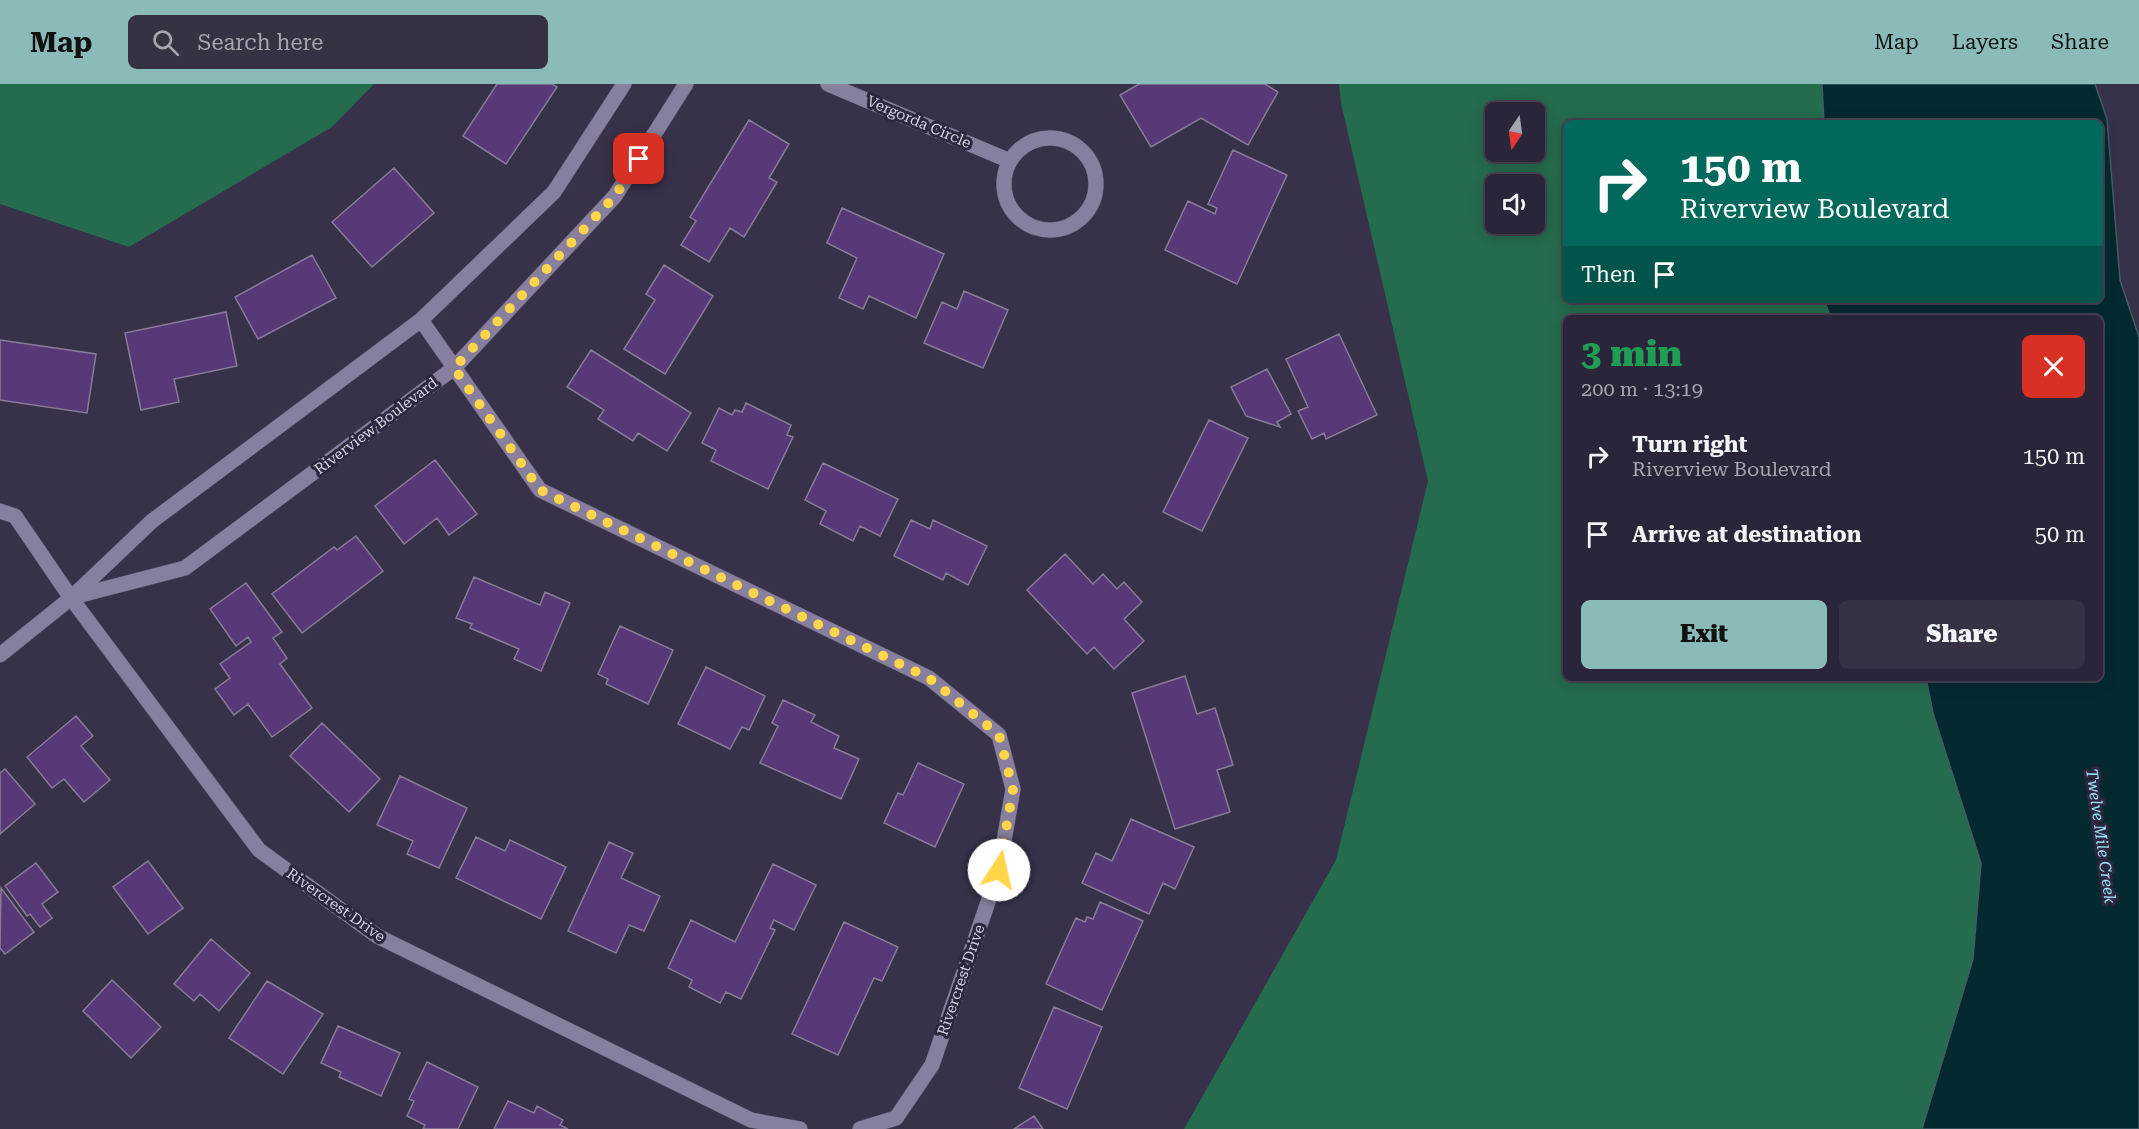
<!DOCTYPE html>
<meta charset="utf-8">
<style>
body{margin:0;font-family:"Roboto Serif",serif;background:#363143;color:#f1f3f6;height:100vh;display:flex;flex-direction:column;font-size:22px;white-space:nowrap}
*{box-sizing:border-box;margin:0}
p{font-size:20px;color:#a5a5ae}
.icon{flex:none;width:33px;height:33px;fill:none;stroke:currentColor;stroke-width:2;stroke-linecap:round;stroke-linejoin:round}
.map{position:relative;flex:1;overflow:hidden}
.panel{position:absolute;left:1563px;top:231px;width:540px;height:366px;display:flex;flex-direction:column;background:#2a2538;border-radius:9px;box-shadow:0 3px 15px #0003,0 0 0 2px #464253}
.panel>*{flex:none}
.top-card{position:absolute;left:1563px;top:36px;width:540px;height:183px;border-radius:9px;box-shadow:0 3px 15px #0003,0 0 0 2px #464253;background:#00695c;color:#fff;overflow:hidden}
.needle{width:39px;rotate:193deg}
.fabs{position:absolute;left:1485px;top:18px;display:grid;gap:12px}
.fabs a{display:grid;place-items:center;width:60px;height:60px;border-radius:9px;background:#2a2538;box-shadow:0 3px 15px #0003,0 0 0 2px #464253;font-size:30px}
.pin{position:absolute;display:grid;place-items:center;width:51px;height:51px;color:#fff;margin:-26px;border-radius:12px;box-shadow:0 3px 9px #0006}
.me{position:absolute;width:66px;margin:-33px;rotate:10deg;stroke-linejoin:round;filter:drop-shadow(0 0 4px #0008)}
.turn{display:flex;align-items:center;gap:21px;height:126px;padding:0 18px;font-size:27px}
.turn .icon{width:78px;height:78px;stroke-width:2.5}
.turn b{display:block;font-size:42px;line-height:51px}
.then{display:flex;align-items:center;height:57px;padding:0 18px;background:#0003;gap:12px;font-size:22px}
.round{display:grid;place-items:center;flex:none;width:63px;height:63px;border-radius:9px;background:#363143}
.headline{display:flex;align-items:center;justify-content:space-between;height:102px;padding:0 18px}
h1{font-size:36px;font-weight:800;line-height:45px;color:#1e9e55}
.primary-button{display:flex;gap:12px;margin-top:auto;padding:12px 18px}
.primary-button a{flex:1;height:69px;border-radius:9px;background:#8bbbb9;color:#111;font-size:24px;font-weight:800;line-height:69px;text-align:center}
.primary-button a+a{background:#363143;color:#f1f3f6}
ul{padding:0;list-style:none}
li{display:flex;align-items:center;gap:18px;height:78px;padding:0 18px}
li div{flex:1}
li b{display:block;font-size:22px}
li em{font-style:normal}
header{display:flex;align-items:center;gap:36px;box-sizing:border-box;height:84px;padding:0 30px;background:#8bbbb9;color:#111}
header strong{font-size:28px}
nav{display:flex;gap:33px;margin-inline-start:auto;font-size:21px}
.search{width:420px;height:54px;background:#363143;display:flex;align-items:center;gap:15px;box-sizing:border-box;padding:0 21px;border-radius:9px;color:#a5a5ae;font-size:22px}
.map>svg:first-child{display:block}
</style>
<header>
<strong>Map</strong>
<div class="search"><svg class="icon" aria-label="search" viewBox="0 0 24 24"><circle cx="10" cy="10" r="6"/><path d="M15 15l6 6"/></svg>Search here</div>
<nav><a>Map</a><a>Layers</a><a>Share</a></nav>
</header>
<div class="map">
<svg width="2139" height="1045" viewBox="0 0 2139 1045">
<rect width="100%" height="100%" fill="#38314a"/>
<path fill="#256b4e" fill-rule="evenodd" d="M 0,0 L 374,0 L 332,43 L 129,163 L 0,120 Z
M 1339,0 L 1822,0 L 1824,39 L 1566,39 L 1566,216 L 1824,216 L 1831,234 L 1566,234 L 1566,594 L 1926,594 L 1933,629 L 1981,778 L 1973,875 L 1922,1045 L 1184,1045 L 1336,776 L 1428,397 L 1341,19 ZM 1496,28 L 1534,28 L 1534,68 L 1496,68 ZM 1496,100 L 1534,100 L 1534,140 L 1496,140 Z"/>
<path fill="#042a30" stroke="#425c65" stroke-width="1.5" d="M 1822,0 L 2095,0 L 2107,35 L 2120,196 L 2139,253 L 2139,1045 L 1922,1045 L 1973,875 L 1981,779 L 1933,629 L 1926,594 L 2100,594 L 2100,234 L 1831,234 L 1824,216 L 2100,216 L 2100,39 L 1824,39 Z"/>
<path fill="#573977" stroke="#877b97" stroke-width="1.5" d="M 497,0 L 552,0 L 557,3 L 506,80 L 463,52 Z
M 1139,0 L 1265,0 L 1278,8 L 1248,61 L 1201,34 L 1151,63 L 1120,11 Z
M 749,36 L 789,60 L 769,94 L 777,98 L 744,153 L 730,144 L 709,178 L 681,161 L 696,137 L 690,133 Z
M 1233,66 L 1287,91 L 1237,200 L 1165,166 L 1188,117 L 1215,130 L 1217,124 L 1208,120 Z
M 394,84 L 434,129 L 372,183 L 332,138 Z
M 842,124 L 944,170 L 916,234 L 869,212 L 863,225 L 839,214 L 857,174 L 827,159 Z
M 312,171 L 336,214 L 258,255 L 235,213 Z
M 664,181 L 713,212 L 665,290 L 624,265 L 655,216 L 646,210 Z
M 964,207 L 1008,226 L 983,284 L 924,259 L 942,218 L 957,225 Z
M 226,228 L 237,282 L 174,295 L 179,318 L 141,326 L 125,249 Z
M 1339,250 L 1377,331 L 1326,355 L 1324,349 L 1312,355 L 1298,327 L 1308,323 L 1286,275 Z
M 0,256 L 96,270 L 87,329 L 0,316 Z
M 591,266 L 691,329 L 667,367 L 638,349 L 633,357 L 598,335 L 604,326 L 567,303 Z
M 1267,285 L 1291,330 L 1277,338 L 1280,343 L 1246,332 L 1231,303 Z
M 746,319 L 791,341 L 787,351 L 793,353 L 768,405 L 711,377 L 716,366 L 702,359 L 719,324 L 732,331 L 735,326 L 742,328 Z
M 1209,336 L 1248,354 L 1202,447 L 1163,428 Z
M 435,376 L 477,430 L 449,451 L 437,434 L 404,460 L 375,422 Z
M 823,379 L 898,415 L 880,452 L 860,442 L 853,457 L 820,440 L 826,427 L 805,416 Z
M 911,436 L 930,445 L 933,436 L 987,462 L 968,501 L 946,489 L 943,496 L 894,472 Z
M 356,452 L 383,487 L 302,549 L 272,510 L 334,463 L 337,466 Z
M 1065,470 L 1093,500 L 1103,490 L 1117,505 L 1124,498 L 1142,518 L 1124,535 L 1144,557 L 1114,585 L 1094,563 L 1087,570 L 1027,506 Z
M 474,493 L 540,521 L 545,508 L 570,519 L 541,587 L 514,575 L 519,565 L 470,544 L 472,540 L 456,534 Z
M 246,499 L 282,548 L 273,554 L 287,574 L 280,580 L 312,624 L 272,653 L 248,620 L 234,631 L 215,605 L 230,594 L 220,580 L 251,558 L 248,553 L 236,562 L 210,525 Z
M 620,542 L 673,566 L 648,620 L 606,600 L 608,595 L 598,590 Z
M 706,583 L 765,612 L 749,646 L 742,643 L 730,665 L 678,640 Z
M 1185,592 L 1197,630 L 1215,624 L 1233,681 L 1217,686 L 1230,728 L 1175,745 L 1132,609 Z
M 783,616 L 815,631 L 811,638 L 839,652 L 834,664 L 859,675 L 841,715 L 760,679 L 778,642 L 772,639 Z
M 76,632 L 93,652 L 81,662 L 110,696 L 84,718 L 64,695 L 52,704 L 27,673 Z
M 322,639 L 380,695 L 349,728 L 290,672 Z
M 918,679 L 964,700 L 935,763 L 884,739 L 898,709 L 903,711 Z
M 5,685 L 35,720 L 0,750 L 0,689 Z
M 400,692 L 467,724 L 439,784 L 407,770 L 413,757 L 377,741 Z
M 1131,735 L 1194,763 L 1175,805 L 1163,799 L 1149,830 L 1082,799 L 1096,769 L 1112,777 Z
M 476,753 L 505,767 L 510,756 L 566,783 L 541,835 L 456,794 Z
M 609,758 L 633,769 L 621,794 L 660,812 L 644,847 L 629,841 L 616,869 L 568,847 Z
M 148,777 L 183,824 L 148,850 L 113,803 Z
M 36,779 L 58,808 L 42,820 L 52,834 L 40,843 L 30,830 L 27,832 L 5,802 Z
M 773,780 L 816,801 L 794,846 L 774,836 L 770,844 L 775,846 L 741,915 L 726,908 L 720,919 L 689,903 L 692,896 L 668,884 L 691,836 L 735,858 Z
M 1,804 L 34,848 L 5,870 L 0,864 Z
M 1100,818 L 1143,837 L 1102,926 L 1046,900 L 1076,834 L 1085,838 L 1087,833 L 1093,835 Z
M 844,838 L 898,863 L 882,897 L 874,894 L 838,971 L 792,950 Z
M 211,855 L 250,889 L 219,927 L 200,910 L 194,917 L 174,900 Z
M 112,896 L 161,943 L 131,974 L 83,927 Z
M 267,897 L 323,930 L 283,990 L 229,954 Z
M 1054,923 L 1102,943 L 1067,1025 L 1019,1004 Z
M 338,942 L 400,969 L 381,1012 L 339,993 L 341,988 L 321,979 Z
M 427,978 L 478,1003 L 458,1045 L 423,1045 L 425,1041 L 407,1032 L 414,1017 L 409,1015 Z
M 508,1017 L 534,1029 L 537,1022 L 563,1036 L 560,1041 L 568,1045 L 494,1045 Z
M 1034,1032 L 1043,1045 L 1014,1045 Z"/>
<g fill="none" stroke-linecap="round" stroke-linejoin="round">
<defs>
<path id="minor" d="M 828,0 L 1010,77
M1004 100a46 46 0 1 1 92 0a46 46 0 1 1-92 0Z
M 421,236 L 540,406 L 929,594 L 999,651 L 1013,705 L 999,786 L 932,981 L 896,1034 L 860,1045
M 0,427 L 15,432 L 71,514 L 259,766 L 377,852 L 751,1036 L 800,1045
M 73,513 L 185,484 L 454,284 L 615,112 L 686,0
M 0,571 L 71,514 L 152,437 L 421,236 L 554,108 L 624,0"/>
</defs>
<use href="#minor" stroke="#524c61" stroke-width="16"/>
<use href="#minor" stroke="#877f9d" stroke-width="15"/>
</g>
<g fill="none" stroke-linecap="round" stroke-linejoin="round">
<path stroke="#ffd54a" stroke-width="10" stroke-dasharray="0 18" d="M 639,75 L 615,112 L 454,284 L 540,406 L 929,594 L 999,651 L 1013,705 L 999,786"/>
</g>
<g text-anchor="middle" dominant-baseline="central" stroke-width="6" stroke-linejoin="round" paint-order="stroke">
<g font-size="15" fill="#d4d0e0" stroke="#2e273f">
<text transform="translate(919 38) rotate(23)">Vergorda Circle</text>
<text transform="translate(376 342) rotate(-37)">Riverview Boulevard</text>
<text transform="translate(336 821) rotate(35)">Rivercrest Drive</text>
<text transform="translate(961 896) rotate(-71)">Rivercrest Drive</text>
</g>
<g font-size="16" font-style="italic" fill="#9aeafa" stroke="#2e273f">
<text transform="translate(2101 752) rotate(82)">Twelve Mile Creek</text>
</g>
</g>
</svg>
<div class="fabs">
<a><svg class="needle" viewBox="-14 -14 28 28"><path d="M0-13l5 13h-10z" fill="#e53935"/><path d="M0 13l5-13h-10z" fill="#a5a5ae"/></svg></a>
<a><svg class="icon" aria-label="sound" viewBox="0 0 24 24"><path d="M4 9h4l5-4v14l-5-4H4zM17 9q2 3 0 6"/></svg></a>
</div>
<div class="pin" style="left:639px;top:75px;background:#d93025"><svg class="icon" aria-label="arrive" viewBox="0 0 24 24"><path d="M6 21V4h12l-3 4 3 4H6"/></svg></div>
<svg class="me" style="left:999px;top:786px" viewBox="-20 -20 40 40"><circle r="19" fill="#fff"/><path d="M0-13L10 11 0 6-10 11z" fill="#ffd54a"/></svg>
<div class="top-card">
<div class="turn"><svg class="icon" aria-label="right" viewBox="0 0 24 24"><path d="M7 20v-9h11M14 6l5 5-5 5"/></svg><div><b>150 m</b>Riverview Boulevard</div></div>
<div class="then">Then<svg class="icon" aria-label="arrive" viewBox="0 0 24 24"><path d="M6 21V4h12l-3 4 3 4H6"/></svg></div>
</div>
<section class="panel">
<div class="headline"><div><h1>3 min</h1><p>200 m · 13:19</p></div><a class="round" style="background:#d93025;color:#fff"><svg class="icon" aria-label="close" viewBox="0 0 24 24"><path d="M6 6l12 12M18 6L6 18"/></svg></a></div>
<ul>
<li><svg class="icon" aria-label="right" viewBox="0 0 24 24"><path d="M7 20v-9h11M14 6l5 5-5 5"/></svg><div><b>Turn right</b><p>Riverview Boulevard</p></div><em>150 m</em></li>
<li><svg class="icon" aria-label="arrive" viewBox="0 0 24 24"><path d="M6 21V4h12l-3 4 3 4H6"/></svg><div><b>Arrive at destination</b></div><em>50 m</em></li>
</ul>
<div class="primary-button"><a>Exit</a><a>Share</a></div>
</section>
</div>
